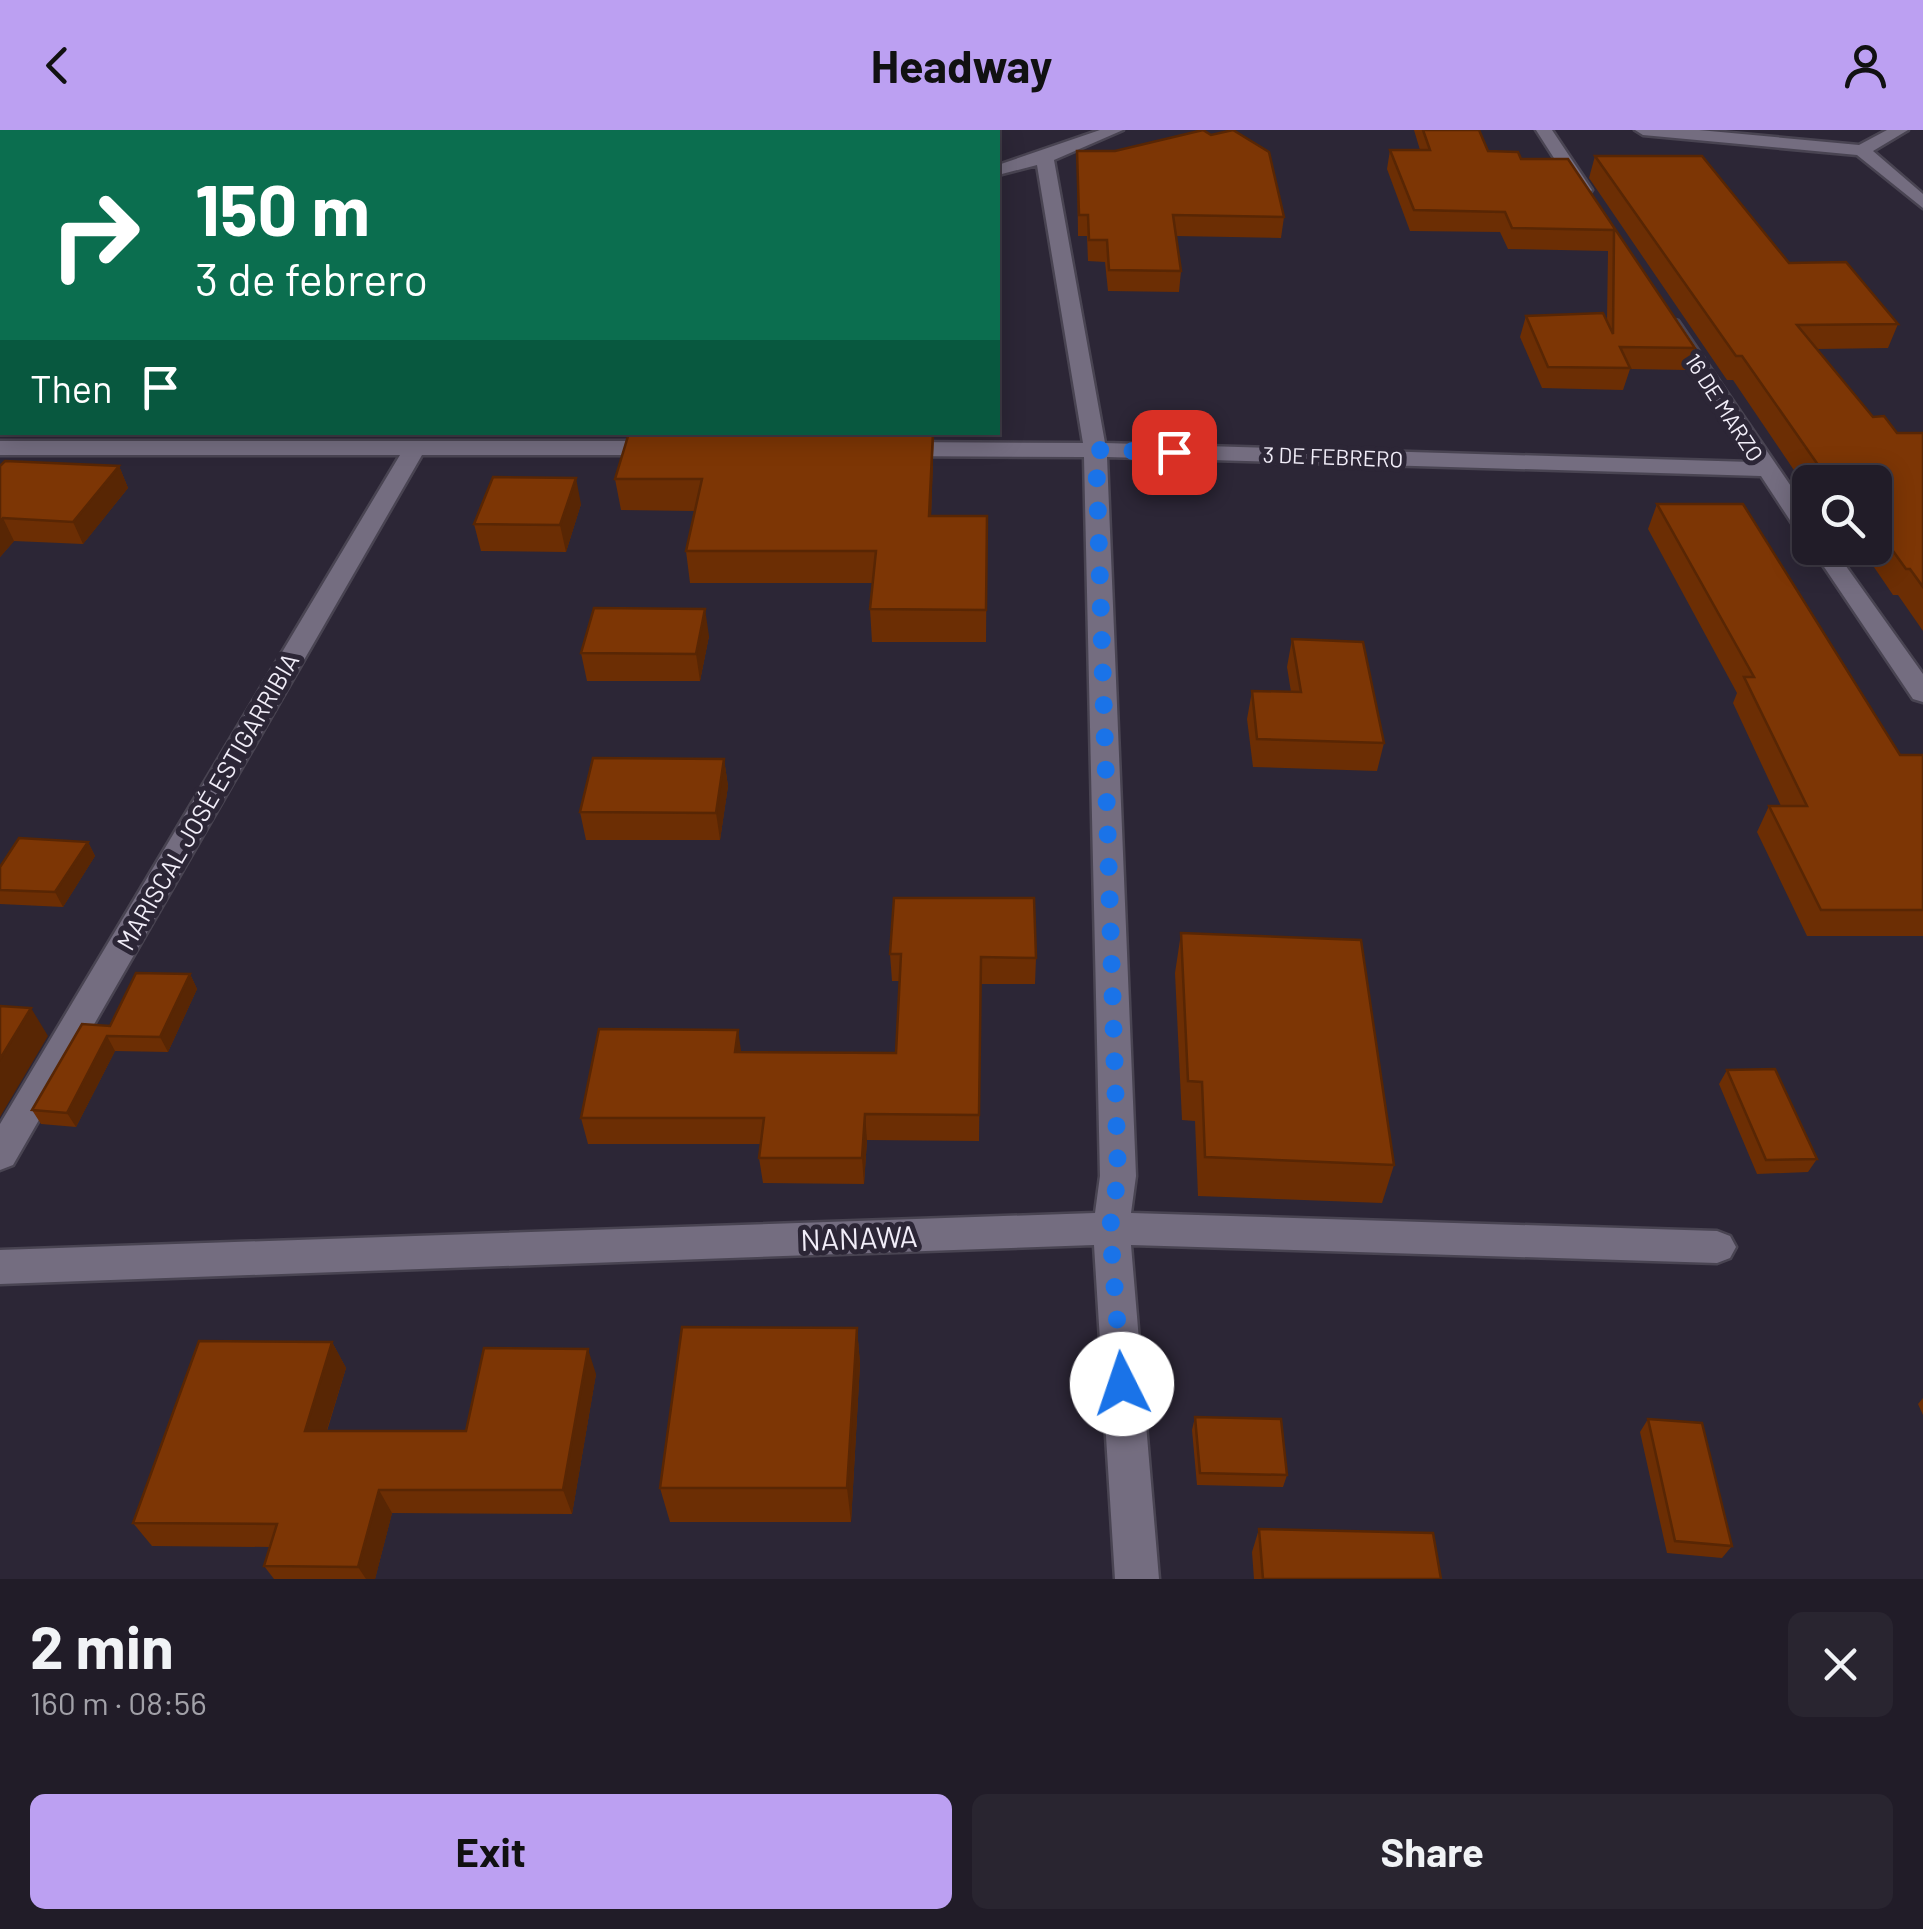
<!DOCTYPE html>
<meta charset="utf-8">
<style>
body{margin:0;font-family:Barlow,sans-serif;background:#292530;color:#f1f3f6;height:100vh;display:flex;flex-direction:column;font-size:38px;white-space:nowrap}
*{box-sizing:border-box;margin:0}
p{font-size:32px;color:#a2a1a8}
.icon{flex:none;width:55px;height:55px;fill:none;stroke:currentColor;stroke-width:2;stroke-linecap:round;stroke-linejoin:round}
.map{position:relative;height:1449px;overflow:hidden}
.panel{display:flex;flex-direction:column;background:#211c28;flex:1}
.panel>*{flex:none}
.guide{position:absolute;left:0px;top:0px;width:1000px;height:305px;box-shadow:0 5px 25px #0003,0 0 0 2px #3e3a45;background:#0b6e4f;color:#fff;overflow:hidden}
.tools{position:absolute;left:1792px;top:335px;display:grid;gap:20px}
.tools a{display:grid;place-items:center;width:100px;height:100px;border-radius:15px;background:#211c28;box-shadow:0 5px 25px #0003,0 0 0 2px #3e3a45;font-size:50px}
.pin{position:absolute;display:grid;place-items:center;width:85px;height:85px;color:#fff;margin:-42px;border-radius:20px;box-shadow:0 5px 15px #0006}
.me{position:absolute;width:110px;margin:-55px;rotate:356deg;stroke-linejoin:round;filter:drop-shadow(0 0 8px #0008)}
.turn{display:flex;align-items:center;gap:35px;height:210px;padding:0 30px;font-size:45px}
.turn .icon{width:130px;height:130px;stroke-width:2.5}
.turn b{display:block;font-size:70px;line-height:85px}
.then{display:flex;align-items:center;height:95px;padding:0 30px;background:#0003;gap:20px;font-size:38px}
.round{display:grid;place-items:center;flex:none;width:105px;height:105px;border-radius:15px;background:#292530}
.overview{display:flex;align-items:center;justify-content:space-between;height:170px;padding:0 30px}
h1{font-size:60px;font-weight:700;line-height:75px}
.button{display:flex;gap:20px;margin-top:auto;padding:20px 30px}
.button a{flex:1;height:115px;border-radius:15px;background:#bca0f2;color:#111;font-size:40px;font-weight:700;line-height:115px;text-align:center}
.button a+a{background:#292530;color:#f1f3f6}
header{display:flex;justify-content:space-between;align-items:center;height:130px;padding:0 30px;background:#bca0f2;color:#111;font-size:45px;font-weight:700}
.map>svg:first-child{display:block}
</style>
<header><svg class="icon" aria-label="back" viewBox="0 0 24 24"><path d="M15 5l-7 7 7 7"/></svg>Headway<svg class="icon" aria-label="person" viewBox="0 0 24 24"><circle cx="12" cy="8" r="4"/><path d="M4 21q1-7 8-7t8 7"/></svg></header>
<div class="map">
<svg width="1923" height="1449" viewBox="0 0 1923 1449">
<rect width="100%" height="100%" fill="#2c2636"/>
<g fill="none" stroke-linecap="round" stroke-linejoin="round">
<defs>
<path id="minor" d="M 844,0 L 860,0 L 860,2 L 844,2 Z
M 1100,0 L 1123,0 L 1054,30 L 1105,313 L 1751,332 L 1661,195 L 1671,189 L 1678,191 L 1810,384 L 1810,409 L 1801,407 L 1761,346 L 1107,327 L 1136,1046 L 1131,1083 L 1717,1101 L 1730,1106 L 1736,1117 L 1730,1128 L 1717,1133 L 1131,1115 L 1159,1449 L 1115,1449 L 1094,1115 L 0,1154 L 0,1120 L 1095,1083 L 1100,1046 L 1084,327 L 894,326 L 883,319 L 894,312 L 1083,313 L 1037,35 L 998,45 L 998,35 Z
M 1536,0 L 1552,0 L 1592,60 L 1589,64 L 1577,64 Z
M 1635,0 L 1699,0 L 1859,15 L 1887,0 L 1908,0 L 1873,21 L 1923,64 L 1923,78 L 1857,25 L 1643,5 Z
M 0,311 L 663,311 L 674,318 L 663,325 L 422,325 L 13,1035 L 0,1040 L 0,994 L 400,325 L 0,325 Z
M 1810,416 L 1833,418 L 1923,544 L 1923,572 L 1913,569 Z"/>
</defs>
<use href="#minor" stroke="#494452" stroke-width="5"/>
<use href="#minor" fill="#746d80" fill-rule="evenodd"/>
</g>
<path fill="#6c2e04" d="M 0,0 L 479,0 L 478,2 L 2,2 L 2,117 L 0,117 Z
M 1414,0 L 1479,0 L 1488,21 L 1521,29 L 1568,29 L 1695,218 L 1687,240 L 1630,239 L 1623,260 L 1542,258 L 1520,207 L 1526,186 L 1607,192 L 1608,121 L 1508,119 L 1500,102 L 1410,101 L 1387,39 L 1390,20 L 1420,20 Z
M 1077,21 L 1284,87 L 1281,108 L 1176,106 L 1181,141 L 1179,162 L 1108,161 L 1105,132 L 1088,131 L 1087,106 L 1078,106 Z
M 1595,26 L 1898,194 L 1888,218 L 1817,219 L 1873,287 L 1897,303 L 1923,303 L 1923,501 L 1898,465 L 1893,465 L 1861,418 L 1875,418 L 1875,352 L 1810,352 L 1810,364 L 1733,250 L 1727,250 L 1589,48 Z
M 2,121 L 2,282 L 0,282 L 0,126 Z
M 644,302 L 934,302 L 931,386 L 987,386 L 986,512 L 872,512 L 870,479 L 873,453 L 690,453 L 686,421 L 695,381 L 621,380 L 615,349 Z
M 0,336 L 119,336 L 128,358 L 83,414 L 14,411 L 0,427 Z
M 581,374 L 566,422 L 481,421 L 474,394 Z
M 1657,374 L 1900,625 L 1923,625 L 1923,806 L 1807,806 L 1757,702 L 1769,676 L 1781,676 L 1733,573 L 1737,563 L 1648,399 Z
M 709,506 L 700,551 L 587,551 L 581,523 Z
M 1292,509 L 1384,613 L 1377,641 L 1253,637 L 1247,589 L 1252,561 L 1291,562 L 1287,537 Z
M 724,629 L 728,656 L 720,710 L 586,710 L 580,682 Z
M 88,712 L 95,726 L 63,777 L 0,774 L 0,737 Z
M 1181,803 L 1394,1035 L 1382,1073 L 1198,1066 L 1195,991 L 1182,990 L 1175,843 Z
M 890,824 L 1036,828 L 1035,854 L 981,854 L 979,1011 L 867,1010 L 864,1054 L 763,1053 L 759,1028 L 761,1014 L 588,1014 L 581,988 L 741,922 L 896,923 L 900,851 L 892,851 Z
M 190,844 L 197,859 L 168,922 L 115,921 L 76,997 L 41,994 L 32,980 L 110,896 Z
M 1727,940 L 1817,1029 L 1808,1042 L 1757,1044 L 1719,954 Z
M 857,1198 L 860,1234 L 851,1392 L 670,1392 L 660,1358 Z
M 332,1212 L 346,1238 L 327,1301 L 466,1301 L 596,1244 L 572,1384 L 392,1383 L 375,1449 L 274,1449 L 264,1436 L 270,1417 L 152,1416 L 133,1393 Z
M 1923,1268 L 1923,1285 L 1918,1274 Z
M 1195,1287 L 1287,1345 L 1283,1357 L 1197,1355 L 1192,1300 Z
M 1648,1289 L 1732,1416 L 1722,1428 L 1667,1423 L 1640,1302 Z
M 1259,1399 L 1441,1449 L 1254,1449 L 1252,1422 Z"/>
<path fill="#582604" d="M 933,302 L 933,331 L 930,418 L 929,386 Z
M 119,336 L 128,358 L 83,414 L 73,392 Z
M 576,348 L 581,374 L 566,422 L 560,395 Z
M 3,388 L 14,411 L 0,427 L 0,391 Z
M 705,479 L 709,506 L 700,551 L 696,524 Z
M 724,629 L 728,656 L 720,710 L 716,683 Z
M 88,712 L 95,726 L 63,777 L 55,762 Z
M 190,844 L 197,859 L 168,922 L 160,907 Z
M 31,878 L 48,906 L 0,987 L 0,929 Z
M 738,900 L 742,927 L 735,922 Z
M 107,906 L 115,921 L 76,997 L 67,983 Z
M 865,984 L 867,1010 L 864,1054 L 862,1028 Z
M 857,1198 L 860,1234 L 851,1392 L 847,1358 Z
M 332,1212 L 346,1238 L 319,1325 L 305,1301 Z
M 588,1219 L 596,1244 L 572,1384 L 563,1360 Z
M 379,1360 L 392,1383 L 375,1449 L 366,1449 L 358,1437 Z"/>
<path fill="#7d3605" stroke="#582604" stroke-width="2.5" d="M 0,0 L 454,0 L 452,2 L 2,2 L 2,101 L 0,101 Z
M 577,0 L 653,0 L 652,2 L 575,2 Z
M 1203,0 L 1211,5 L 1233,0 L 1269,22 L 1284,87 L 1173,85 L 1181,141 L 1109,140 L 1107,110 L 1089,110 L 1088,85 L 1079,85 L 1077,21 L 1115,21 Z
M 1423,0 L 1479,0 L 1488,21 L 1518,22 L 1521,29 L 1568,29 L 1695,218 L 1620,217 L 1630,238 L 1548,237 L 1526,186 L 1603,183 L 1613,204 L 1614,100 L 1512,98 L 1505,82 L 1414,80 L 1390,20 L 1430,20 Z
M 1595,26 L 1702,26 L 1789,133 L 1846,132 L 1898,194 L 1797,195 L 1873,287 L 1884,286 L 1897,303 L 1923,303 L 1923,457 L 1910,439 L 1906,439 L 1875,396 L 1875,352 L 1830,352 L 1742,226 L 1736,226 Z
M 2,121 L 2,265 L 0,264 L 0,126 Z
M 644,302 L 933,302 L 929,386 L 987,386 L 986,480 L 870,479 L 876,421 L 686,421 L 702,349 L 615,349 L 629,303 Z
M 5,331 L 119,336 L 73,392 L 3,388 L 0,391 L 0,336 Z
M 493,347 L 576,348 L 560,395 L 474,394 Z
M 1657,374 L 1743,374 L 1900,625 L 1923,625 L 1923,780 L 1821,780 L 1769,676 L 1807,676 L 1744,547 L 1754,547 Z
M 594,478 L 705,479 L 696,524 L 581,523 Z
M 1292,509 L 1363,512 L 1384,613 L 1257,609 L 1252,561 L 1301,562 Z
M 593,628 L 724,629 L 716,683 L 580,682 Z
M 19,708 L 88,712 L 55,762 L 0,760 L 0,737 Z
M 894,768 L 1034,768 L 1036,828 L 981,827 L 979,985 L 865,984 L 862,1028 L 759,1028 L 764,988 L 581,988 L 599,899 L 738,900 L 735,922 L 896,923 L 901,824 L 890,824 Z
M 1181,803 L 1361,810 L 1394,1035 L 1205,1027 L 1202,952 L 1188,951 Z
M 136,843 L 190,844 L 160,907 L 107,906 L 67,983 L 32,980 L 82,894 L 110,896 Z
M 0,876 L 31,878 L 0,929 Z
M 1775,939 L 1817,1029 L 1766,1030 L 1727,940 Z
M 682,1197 L 857,1198 L 847,1358 L 660,1358 Z
M 199,1211 L 332,1212 L 305,1301 L 466,1301 L 484,1218 L 588,1219 L 563,1360 L 379,1360 L 358,1437 L 264,1436 L 277,1394 L 133,1393 Z
M 1195,1287 L 1281,1289 L 1287,1345 L 1200,1343 Z
M 1648,1289 L 1702,1293 L 1732,1416 L 1675,1411 Z
M 1259,1399 L 1433,1403 L 1441,1449 L 1263,1449 Z"/>
<g fill="none" stroke-linecap="round" stroke-linejoin="round">
<path stroke="#1a73e8" stroke-width="18" stroke-dasharray="0 32.4" d="M 1122,1254 L 1110,1098 L 1118,1046 L 1096,320 L 1174,322"/>
</g>
<g text-anchor="middle" dominant-baseline="central" stroke-width="10" stroke-linejoin="round" paint-order="stroke">
<g font-size="22" fill="#f1edf8" stroke="#2c2636">
<text transform="translate(1725 277) rotate(57)">16 DE MARZO</text>
<text transform="translate(1333 326) rotate(2)">3 DE FEBRERO</text>
</g>
<g font-size="25" fill="#f1edf8" stroke="#2c2636">
<text transform="translate(207 671) rotate(-60)">MARISCAL JOSÉ ESTIGARRIBIA</text>
</g>
<g font-size="30" fill="#f1edf8" stroke="#2c2636">
<text transform="translate(859 1107) rotate(-2)">NANAWA</text>
</g>
</g>
</svg>
<div class="tools">
<a><svg class="icon" aria-label="search" viewBox="0 0 24 24"><circle cx="10" cy="10" r="6"/><path d="M15 15l6 6"/></svg></a>
</div>
<div class="pin" style="left:1174px;top:322px;background:#d93025"><svg class="icon" aria-label="arrive" viewBox="0 0 24 24"><path d="M6 21V4h12l-3 4 3 4H6"/></svg></div>
<svg class="me" style="left:1122px;top:1254px" viewBox="-20 -20 40 40"><circle r="19" fill="#fff"/><path d="M0-13L10 11 0 6-10 11z" fill="#1a73e8"/></svg>
<div class="guide">
<div class="turn"><svg class="icon" aria-label="right" viewBox="0 0 24 24"><path d="M7 20v-9h11M14 6l5 5-5 5"/></svg><div><b>150 m</b>3 de febrero</div></div>
<div class="then">Then<svg class="icon" aria-label="arrive" viewBox="0 0 24 24"><path d="M6 21V4h12l-3 4 3 4H6"/></svg></div>
</div>
</div>
<section class="panel">
<div class="overview"><div><h1>2 min</h1><p>160 m · 08:56</p></div><a class="round"><svg class="icon" aria-label="close" viewBox="0 0 24 24"><path d="M6 6l12 12M18 6L6 18"/></svg></a></div>
<div class="button"><a>Exit</a><a>Share</a></div>
</section>
